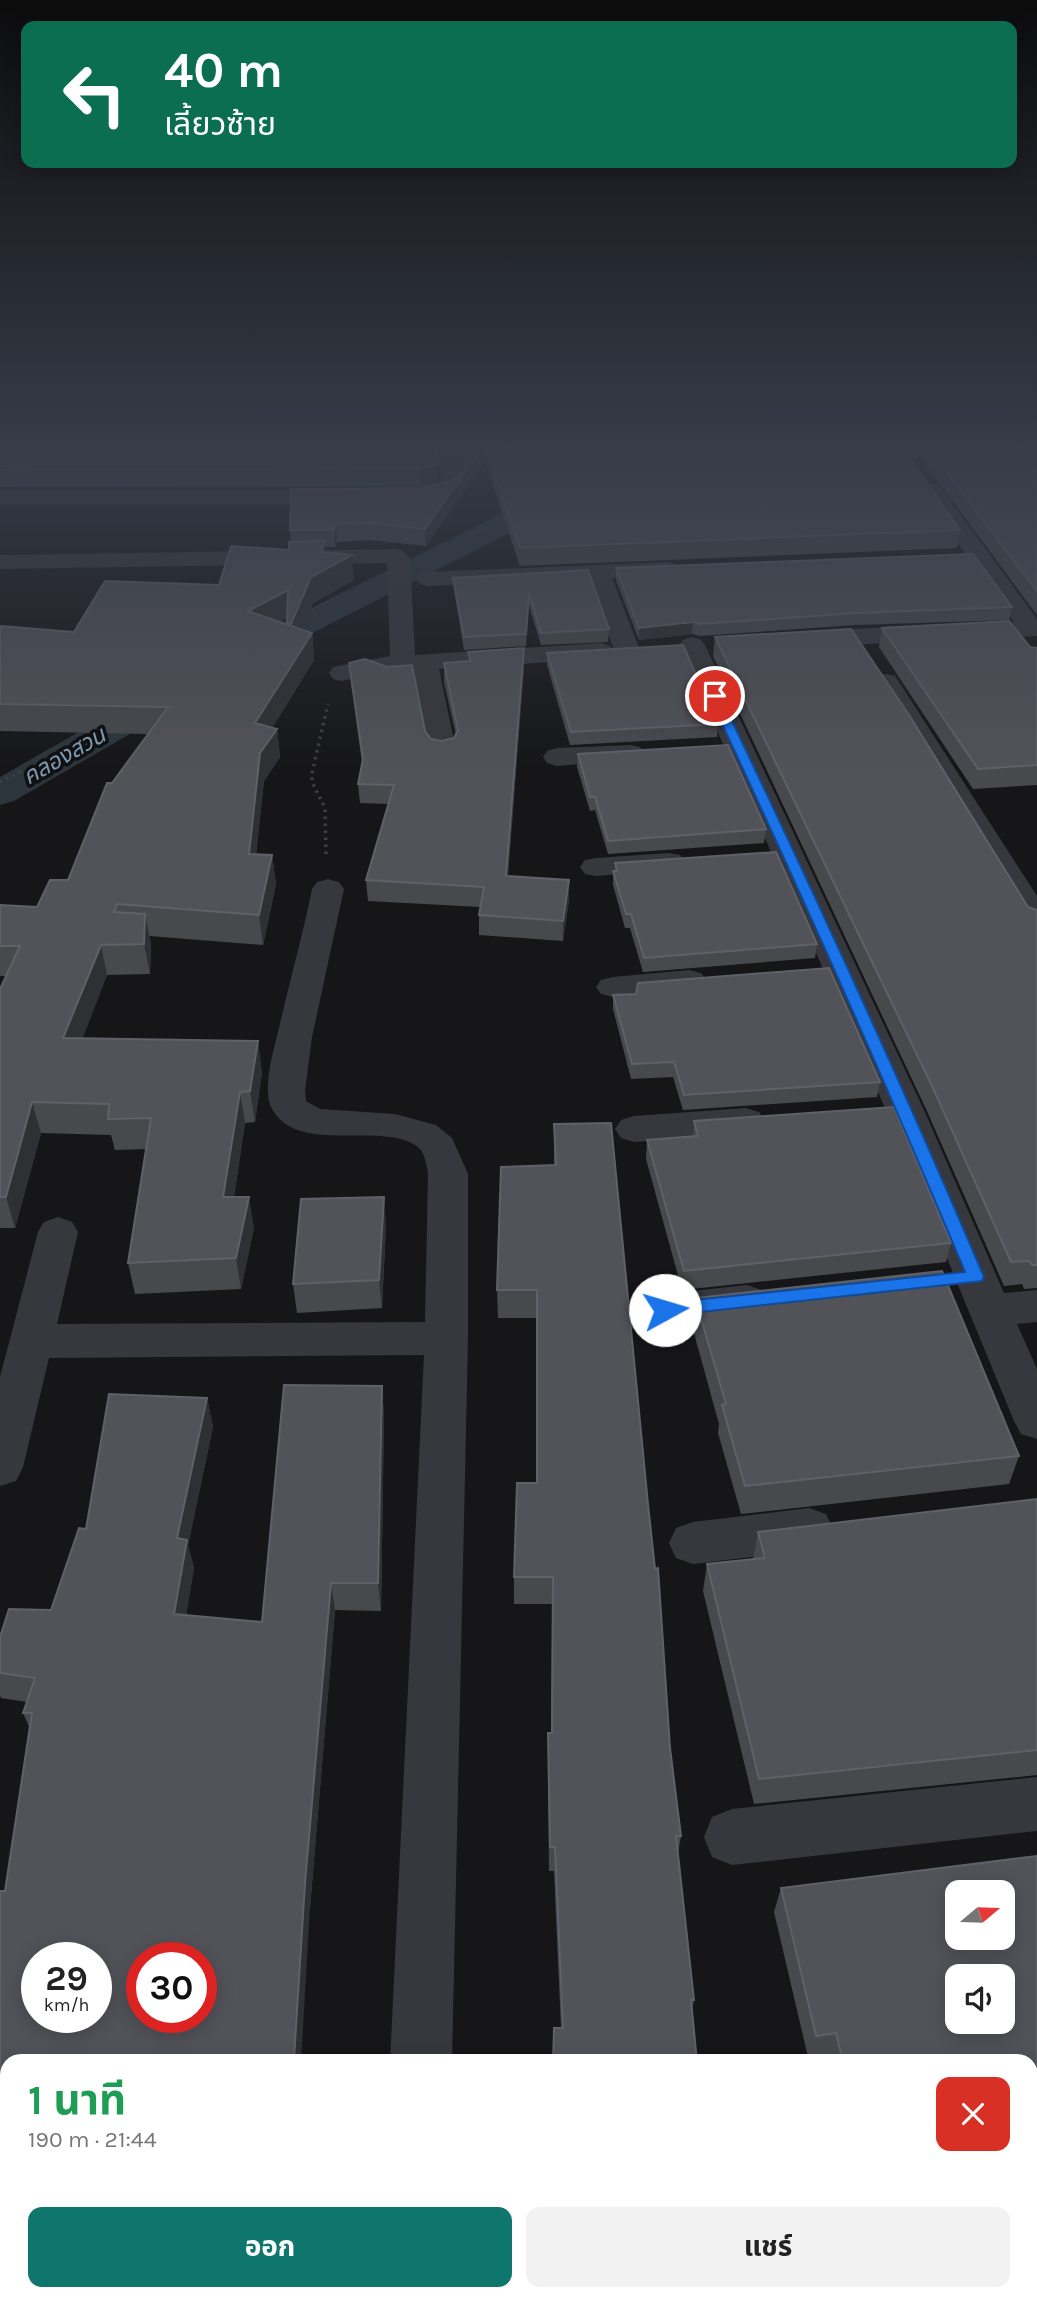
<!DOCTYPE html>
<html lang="th">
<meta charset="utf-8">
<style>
body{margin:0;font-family:Karla,"Noto Sans Thai",sans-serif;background:#f2f2f2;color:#222;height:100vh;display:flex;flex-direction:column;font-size:26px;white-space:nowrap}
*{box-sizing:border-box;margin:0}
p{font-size:23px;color:#767676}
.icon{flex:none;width:38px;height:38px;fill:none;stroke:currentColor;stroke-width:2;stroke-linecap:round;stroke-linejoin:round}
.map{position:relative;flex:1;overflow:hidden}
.sheet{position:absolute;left:0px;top:2054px;width:1038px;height:247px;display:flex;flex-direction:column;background:#fff;border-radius:21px 21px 0 0;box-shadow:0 4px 18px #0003}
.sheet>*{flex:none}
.banner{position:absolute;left:21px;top:21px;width:996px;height:147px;border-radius:14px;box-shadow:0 4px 18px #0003;background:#0b6e4f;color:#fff;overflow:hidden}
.needle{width:46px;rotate:71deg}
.fabs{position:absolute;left:945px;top:1880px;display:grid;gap:14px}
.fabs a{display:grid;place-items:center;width:70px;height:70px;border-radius:14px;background:#fff;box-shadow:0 4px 18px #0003;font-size:35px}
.speed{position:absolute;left:21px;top:1942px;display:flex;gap:14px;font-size:35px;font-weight:700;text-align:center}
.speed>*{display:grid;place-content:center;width:91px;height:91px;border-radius:50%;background:#fff;box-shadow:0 4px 18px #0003;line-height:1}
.speed small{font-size:18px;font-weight:400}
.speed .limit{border:10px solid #d22;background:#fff;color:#111}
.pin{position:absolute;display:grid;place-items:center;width:60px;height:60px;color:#fff;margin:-30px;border:4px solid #fff;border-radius:50%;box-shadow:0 2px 7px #0007}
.me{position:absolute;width:77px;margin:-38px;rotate:84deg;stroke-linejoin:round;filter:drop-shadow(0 0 5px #0008)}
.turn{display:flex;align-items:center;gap:24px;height:147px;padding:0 28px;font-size:32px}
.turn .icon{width:91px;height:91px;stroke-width:2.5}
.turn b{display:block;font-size:49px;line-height:60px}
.round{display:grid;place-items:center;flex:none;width:74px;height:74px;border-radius:14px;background:#f2f2f2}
.summary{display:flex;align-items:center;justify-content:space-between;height:119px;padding:0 28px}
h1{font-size:42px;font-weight:700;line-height:52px;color:#1e9e55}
.primary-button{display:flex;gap:14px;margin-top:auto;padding:14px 28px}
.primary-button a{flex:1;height:80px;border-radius:14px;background:#0f766e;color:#fff;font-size:28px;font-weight:700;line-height:80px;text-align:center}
.primary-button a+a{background:#f2f2f2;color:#222}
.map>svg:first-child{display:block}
</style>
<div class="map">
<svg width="1037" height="2300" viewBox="0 0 1037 2300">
<rect width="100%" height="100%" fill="#161618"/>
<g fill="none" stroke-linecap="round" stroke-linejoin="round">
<path fill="#2c353c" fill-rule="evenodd" d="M 573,491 L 584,494 L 588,500 L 584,506 L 541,517 L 253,663 L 241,667 L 229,663 L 223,656 L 229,649 L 519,505 Z
M 167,686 L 180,689 L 185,697 L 180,705 L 14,801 L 0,805 L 0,777 L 154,689 Z"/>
<path stroke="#3d3f44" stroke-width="2.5" stroke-dasharray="2 3.5" stroke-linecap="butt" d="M 453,543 L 509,517
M 307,613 L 345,592"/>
<path stroke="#3d3f44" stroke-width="3.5" stroke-dasharray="2.5 4.5" stroke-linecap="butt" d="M 0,782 L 82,742 L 98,731
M 326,854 L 325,808 L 312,782 L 312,773 L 328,704"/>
<path fill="#37383d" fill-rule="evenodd" d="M 440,448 L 460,448 L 463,485 C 450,502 417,505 398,501 L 395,496 L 398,491 L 430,488 L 441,482 Z
M 930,483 L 938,484 L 1037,619 L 1037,636 L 804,647 L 795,644 L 791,639 L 795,634 L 804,631 L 1014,622 L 919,489 L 922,484 Z
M 0,490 L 342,490 L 350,492 L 353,497 L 350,502 L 342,504 L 0,504 Z
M 395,549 L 403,551 L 410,558 L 415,655 L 601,643 L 610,646 L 614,651 L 610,656 L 601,659 L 439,669 L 456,750 L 452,756 L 442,758 L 432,756 L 428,750 L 413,670 L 375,673 L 342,681 L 333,679 L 329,673 L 333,667 L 390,656 L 387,563 L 0,569 L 0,555 Z
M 668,562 L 676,564 L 680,569 L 676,574 L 612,578 L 640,650 L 636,655 L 627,658 L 618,655 L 614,650 L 589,579 L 428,586 L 420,584 L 416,579 L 420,574 L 428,572 Z
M 692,637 L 701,640 L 705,645 L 924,1110 L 1004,1293 L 1037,1290 L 1037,1322 L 1017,1324 L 1037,1369 L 1037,1439 L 1021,1434 L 1014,1421 L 886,1110 L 679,645 L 683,640 Z
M 886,674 L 895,676 L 899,682 L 1037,896 L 1037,931 L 1025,928 L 1021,921 L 873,682 L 877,676 Z
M 630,745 L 640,747 L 644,753 L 640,759 L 557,766 L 547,763 L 543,757 L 547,751 L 557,748 Z
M 669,853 L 680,855 L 685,862 L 680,869 L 596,876 L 585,874 L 580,867 L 585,860 L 596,858 Z
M 328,879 L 339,882 L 344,889 L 312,1037 L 305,1091 L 306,1101 L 320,1109 L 395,1114 L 436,1125 L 452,1138 L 468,1174 L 468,1338 L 452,2062 L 390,2062 L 424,1355 L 49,1358 L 23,1467 L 16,1481 L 0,1486 L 0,1377 L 38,1232 L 44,1222 L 58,1217 L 72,1222 L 78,1232 L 57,1324 L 425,1322 L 428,1174 C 427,1166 425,1155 420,1149 C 390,1120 306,1153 277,1116 C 271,1109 268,1102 268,1092 C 267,1070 275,1045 280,1024 C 290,979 303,934 312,889 L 317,882 Z
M 689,970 L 701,973 L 706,980 L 701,987 L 613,997 L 601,994 L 596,987 L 601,980 L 613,977 Z
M 746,1108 L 759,1112 L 765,1121 L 759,1130 L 746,1134 L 634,1142 L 621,1138 L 615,1129 L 621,1120 L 634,1116 Z
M 747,1285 L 762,1290 L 768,1301 L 762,1312 C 733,1321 678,1330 650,1321 L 644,1310 L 650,1299 L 665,1294 Z
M 809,1508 L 826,1514 L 833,1529 L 826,1544 L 809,1550 L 693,1564 L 676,1558 L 669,1543 L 676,1528 L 693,1522 Z
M 1037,1777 L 1037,1831 L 732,1865 L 712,1857 L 704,1837 L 712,1817 L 732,1809 Z
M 1037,2168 L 1037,2234 L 1031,2236 L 1031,2170 Z
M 379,2294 L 447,2294 L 447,2300 L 379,2300 Z"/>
</g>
<path fill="#47494d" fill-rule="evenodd" d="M 0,449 L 438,449 L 438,481 L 421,486 L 0,487 Z
M 462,449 L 1037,449 L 1037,615 L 920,457 L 909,457 L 960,530 L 957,548 L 520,566 L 485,461 L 426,546 L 370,540 L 337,542 L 335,547 L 326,547 L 326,553 L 354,580 L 313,603 L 302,630 L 312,633 L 314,660 L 272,728 L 277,729 L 280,757 L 264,781 L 256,854 L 272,855 L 276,884 L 263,945 L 149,936 L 151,944 L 150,974 L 107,975 L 82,1039 L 262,1072 L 255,1122 L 245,1123 L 234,1197 L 254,1228 L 241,1289 L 135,1294 L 128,1263 L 146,1149 L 115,1150 L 111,1135 L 41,1133 L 15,1228 L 0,1228 L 0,989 L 6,976 L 0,976 L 0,905 L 37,907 L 68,880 L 112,783 L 148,734 L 0,731 L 0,626 L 74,632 L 219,585 L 289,550 L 291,542 L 290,530 L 420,488 L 454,480 L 464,469 ZM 287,618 L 287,624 L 279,622 L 284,619 Z
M 616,568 L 1012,607 L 1009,620 L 855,625 L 699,636 L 692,634 L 639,640 L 616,580 Z
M 588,570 L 609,629 L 608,642 L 541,645 L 529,605 L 526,646 L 464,650 L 454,590 L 453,578 Z
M 882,628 L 1030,647 L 1037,648 L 1037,785 L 973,789 L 879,647 Z
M 715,637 L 1028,907 L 1037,910 L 1037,1288 L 1024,1289 L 1022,1284 L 1004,1286 L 926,1109 L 713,656 Z
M 468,652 L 524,667 L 508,876 L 569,880 L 569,900 L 563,941 L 479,935 L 479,915 L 480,907 L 368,901 L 366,880 L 388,804 L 360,803 L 358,784 L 362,763 L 351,682 L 349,663 L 425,731 L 431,739 L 442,741 L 454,738 L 456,735 L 444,682 L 444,663 L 469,662 Z
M 547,653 L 718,724 L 717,737 L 570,745 L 547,665 Z
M 578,754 L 766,829 L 764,843 L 608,854 L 595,810 L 590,811 L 577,767 Z
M 615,863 L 817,944 L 815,958 L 643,972 L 630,928 L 625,928 L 613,885 L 613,871 L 615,871 Z
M 613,995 L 880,1082 L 877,1097 L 683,1110 L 673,1077 L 631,1079 L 613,1009 Z
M 694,1121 L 951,1243 L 946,1262 L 682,1290 L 646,1159 L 647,1140 L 693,1136 Z
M 554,1124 L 670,1748 L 681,1836 L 678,1854 L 694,2000 L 692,2011 L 561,2028 L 554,1871 L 549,1871 L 548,1758 L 548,1733 L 551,1733 L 552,1604 L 514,1604 L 514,1577 L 537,1483 L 537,1318 L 498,1318 L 497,1290 L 554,1165 Z
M 386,1225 L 382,1308 L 297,1313 L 293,1284 Z
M 695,1298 L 1019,1456 L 1009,1484 L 741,1514 L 718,1433 L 719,1424 L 692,1326 Z
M 382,1386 L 384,1416 L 381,1611 L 335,1610 L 310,1908 L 5,1891 L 30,1729 L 23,1713 L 27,1702 L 1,1698 L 0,1695 L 0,1637 L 51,1610 L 86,1529 L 207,1398 L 213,1427 L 188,1545 L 194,1568 L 186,1615 L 262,1622 Z
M 1037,1499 L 1037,1775 L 754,1804 L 703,1591 L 707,1564 L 753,1559 L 758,1532 Z
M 1037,1856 L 1037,2166 L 1031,2174 L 1031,2062 L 830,2062 L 828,2054 L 808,2057 L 774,1912 L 781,1888 Z"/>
<path fill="#2f3033" d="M 438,449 L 438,481 L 421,486 L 420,469 Z
M 482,449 L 485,449 L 485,461 L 426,546 L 425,529 Z
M 336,524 L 337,542 L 335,547 L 334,530 Z
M 325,541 L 328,567 L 352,555 L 354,580 L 313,603 L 294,651 L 291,624 Z
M 288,590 L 291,616 L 251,638 L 248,611 Z
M 529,593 L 529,605 L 526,646 L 526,634 Z
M 693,622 L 692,634 L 639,640 L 639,628 Z
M 312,633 L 314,660 L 258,751 L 255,723 Z
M 524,648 L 524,667 L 506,896 L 506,876 Z
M 277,729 L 280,757 L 264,781 L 253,883 L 249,854 L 260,753 Z
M 272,855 L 276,884 L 263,945 L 259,915 Z
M 569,880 L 569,900 L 563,941 L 563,921 Z
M 145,914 L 151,944 L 150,974 L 144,944 Z
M 101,945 L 107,975 L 71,1069 L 63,1038 Z
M 258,1041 L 262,1072 L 255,1122 L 250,1091 Z
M 240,1092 L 245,1123 L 229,1228 L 223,1197 Z
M 32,1102 L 41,1133 L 15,1228 L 6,1197 Z
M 249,1197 L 254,1228 L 241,1289 L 236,1258 Z
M 384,1197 L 386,1225 L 382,1308 L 379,1280 Z
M 382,1386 L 384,1416 L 381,1611 L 378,1583 Z
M 207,1398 L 213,1427 L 188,1545 L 194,1568 L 182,1642 L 174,1614 L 177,1538 Z
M 331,1583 L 335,1610 L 310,1908 L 301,2062 L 295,2062 L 294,2059 L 305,1883 Z
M 285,2294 L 293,2294 L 292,2300 L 285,2300 Z"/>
<path fill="#525359" stroke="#5f6168" stroke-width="2" fill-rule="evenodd" d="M 0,449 L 438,449 L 438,464 L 420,469 L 0,470 Z
M 463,449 L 482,449 L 425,529 L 369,523 L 336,524 L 334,530 L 290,530 L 291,489 L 420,488 L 454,480 L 465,468 Z
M 486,449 L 903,449 L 960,530 L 520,548 Z
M 928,449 L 1037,449 L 1037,591 Z
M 325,541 L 321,552 L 352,555 L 311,577 L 291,624 L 287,623 L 288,590 L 248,611 L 312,633 L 255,723 L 277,729 L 260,753 L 249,854 L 272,855 L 259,915 L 117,904 L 114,912 L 145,914 L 144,944 L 101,945 L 63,1038 L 258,1041 L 250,1091 L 240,1092 L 223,1197 L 249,1197 L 236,1258 L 128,1263 L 151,1118 L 108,1119 L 109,1104 L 32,1102 L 6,1197 L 0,1197 L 0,989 L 20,946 L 0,946 L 0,905 L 37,907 L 50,880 L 68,880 L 107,783 L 112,783 L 168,707 L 0,704 L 0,626 L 74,632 L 105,581 L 219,585 L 231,546 L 289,550 L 289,542 Z
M 973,554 L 1012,607 L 857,613 L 700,624 L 693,622 L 639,628 L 616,568 Z
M 588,570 L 609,629 L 541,633 L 529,593 L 526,634 L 464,637 L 453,578 Z
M 1009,621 L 1030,647 L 1037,648 L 1037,765 L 978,769 L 882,628 Z
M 851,629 L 909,715 L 1028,907 L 1037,910 L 1037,1265 L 1032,1265 L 1029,1261 L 1011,1262 L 932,1086 L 715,637 Z
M 683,645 L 718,724 L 571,732 L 547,653 Z
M 524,648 L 506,876 L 569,880 L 563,921 L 479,915 L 484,887 L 366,880 L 394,785 L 358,784 L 363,759 L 349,663 L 365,659 L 387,667 L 412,665 L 425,731 L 431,739 L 442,741 L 454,738 L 458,730 L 444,663 L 471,661 L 468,652 Z
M 728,745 L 766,829 L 608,841 L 595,797 L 590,797 L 578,754 Z
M 776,852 L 817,944 L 644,958 L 631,914 L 626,914 L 613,871 L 617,871 L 615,863 Z
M 829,968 L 880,1082 L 684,1095 L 674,1062 L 632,1064 L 613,995 L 636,994 L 638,983 Z
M 894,1107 L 951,1243 L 684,1271 L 647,1140 L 698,1136 L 694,1121 Z
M 611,1123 L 648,1504 L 655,1569 L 658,1568 L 670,1748 L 681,1836 L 676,1836 L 694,2000 L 691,2000 L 697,2062 L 553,2062 L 554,2028 L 563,2028 L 555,1847 L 550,1847 L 548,1733 L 552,1733 L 553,1577 L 514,1577 L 517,1483 L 537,1483 L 537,1290 L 497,1290 L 501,1167 L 556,1165 L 554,1124 Z
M 384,1197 L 379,1280 L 293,1284 L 301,1199 Z
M 942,1271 L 1019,1456 L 745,1486 L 722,1405 L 726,1404 L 695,1298 Z
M 284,1385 L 382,1386 L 378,1583 L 331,1583 L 305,1883 L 294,2059 L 299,2059 L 299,2062 L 7,2062 L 7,2294 L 285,2294 L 285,2300 L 0,2300 L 0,1891 L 5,1891 L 32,1713 L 23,1713 L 35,1678 L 0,1673 L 0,1637 L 9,1609 L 51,1610 L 79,1528 L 86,1529 L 109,1394 L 207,1398 L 177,1538 L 187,1540 L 174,1614 L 262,1622 ZM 37,1958 L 96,1958 L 96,2018 L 37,2018 ZM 142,1958 L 201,1958 L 201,2018 L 142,2018 Z
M 1037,1499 L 1037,1750 L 759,1779 L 707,1564 L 765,1558 L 758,1532 Z
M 1037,1856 L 1037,2159 L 1031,2160 L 1031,2062 L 843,2062 L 836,2033 L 816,2036 L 781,1888 ZM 957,1892 L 1003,1892 L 1003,1937 L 957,1937 ZM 957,1976 L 1003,1976 L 1003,2021 L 957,2021 Z
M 567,2294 L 720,2294 L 721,2300 L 567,2300 Z"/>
<linearGradient id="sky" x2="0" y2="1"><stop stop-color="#0c0c0d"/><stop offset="0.58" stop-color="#363c48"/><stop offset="1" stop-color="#363c48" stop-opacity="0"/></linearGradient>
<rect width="1037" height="770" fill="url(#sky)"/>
<path fill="#1a73e8" stroke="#114b97" stroke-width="2" d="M 715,692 L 720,696 C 812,888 901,1081 984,1277 L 982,1281 L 665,1316 L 659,1314 L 656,1310 L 659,1305 L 665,1303 L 965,1272 C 884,1078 798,886 709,696 Z"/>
<g text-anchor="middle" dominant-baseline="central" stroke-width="7" stroke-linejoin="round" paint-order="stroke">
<g font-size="23" font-style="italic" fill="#7f9bb3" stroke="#111113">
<text transform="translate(64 756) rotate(-30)">คลองสวน</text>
</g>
</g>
</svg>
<div class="fabs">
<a><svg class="needle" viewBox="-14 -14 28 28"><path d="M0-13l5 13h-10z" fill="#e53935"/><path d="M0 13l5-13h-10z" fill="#767676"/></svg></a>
<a><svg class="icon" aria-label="sound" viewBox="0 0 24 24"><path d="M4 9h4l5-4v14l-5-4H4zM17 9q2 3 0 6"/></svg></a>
</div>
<div class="speed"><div>29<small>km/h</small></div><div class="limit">30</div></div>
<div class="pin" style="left:715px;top:696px;background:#d93025"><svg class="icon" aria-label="arrive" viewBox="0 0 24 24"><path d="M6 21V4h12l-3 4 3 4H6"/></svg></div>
<svg class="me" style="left:665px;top:1310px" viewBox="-20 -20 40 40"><circle r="19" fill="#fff"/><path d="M0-13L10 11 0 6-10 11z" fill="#1a73e8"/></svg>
<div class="banner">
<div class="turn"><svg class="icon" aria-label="left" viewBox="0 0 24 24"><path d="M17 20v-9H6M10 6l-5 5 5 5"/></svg><div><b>40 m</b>เลี้ยวซ้าย</div></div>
</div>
<section class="sheet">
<div class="summary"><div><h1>1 นาที</h1><p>190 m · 21:44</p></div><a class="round" style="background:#d93025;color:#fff"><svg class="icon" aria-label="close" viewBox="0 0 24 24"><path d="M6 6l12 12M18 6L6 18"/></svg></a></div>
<div class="primary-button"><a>ออก</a><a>แชร์</a></div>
</section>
</div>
